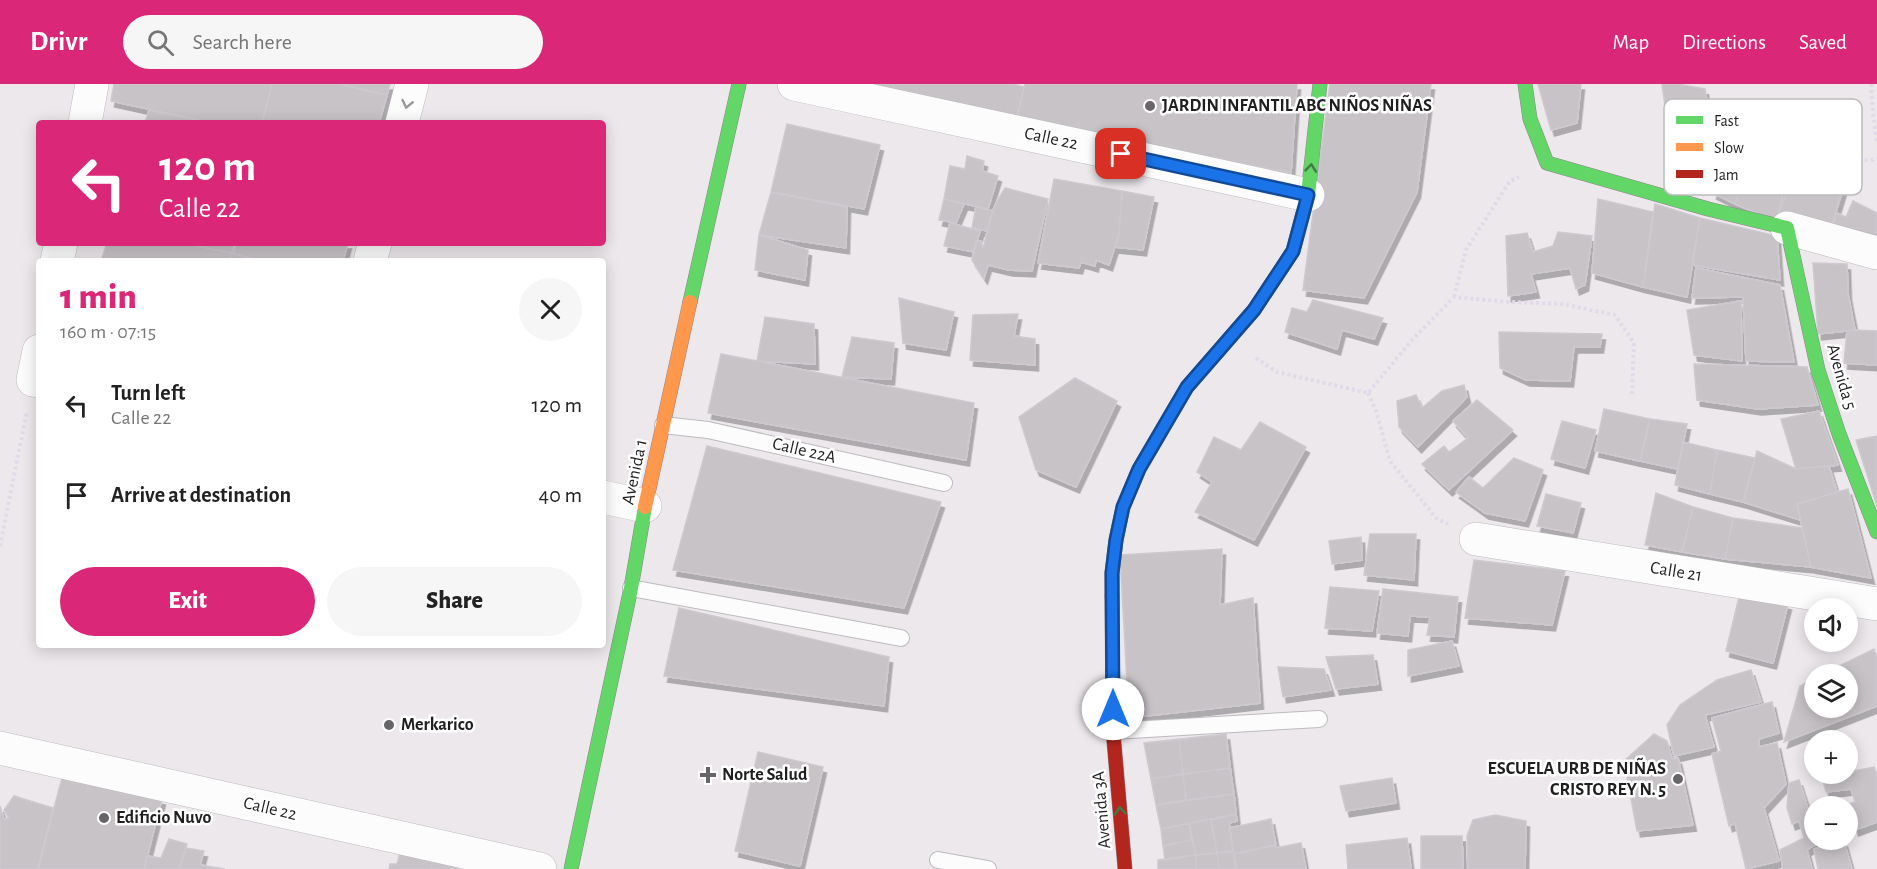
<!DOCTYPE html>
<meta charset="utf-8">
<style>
body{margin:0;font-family:"Alegreya Sans",sans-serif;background:#f6f6f6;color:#222;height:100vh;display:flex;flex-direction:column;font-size:22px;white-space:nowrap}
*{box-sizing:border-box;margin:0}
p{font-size:20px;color:#767676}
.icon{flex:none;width:33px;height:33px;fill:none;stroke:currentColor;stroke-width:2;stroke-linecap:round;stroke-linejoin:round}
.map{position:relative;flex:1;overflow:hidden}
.panel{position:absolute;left:36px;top:174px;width:570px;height:390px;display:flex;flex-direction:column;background:#fff;border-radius:6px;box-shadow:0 3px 15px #0003}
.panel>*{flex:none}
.banner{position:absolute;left:36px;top:36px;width:570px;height:126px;border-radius:6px;box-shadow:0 3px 15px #0003;background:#db2777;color:#fff;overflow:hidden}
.fabs{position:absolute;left:1804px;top:514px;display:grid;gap:12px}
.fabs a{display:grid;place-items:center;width:54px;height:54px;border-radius:50%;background:#fff;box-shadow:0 3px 15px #0003;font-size:30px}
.pin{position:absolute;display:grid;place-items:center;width:51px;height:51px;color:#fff;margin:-26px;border-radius:12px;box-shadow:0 3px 9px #0006}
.me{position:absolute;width:66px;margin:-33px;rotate:0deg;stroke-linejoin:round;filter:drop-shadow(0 0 4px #0008)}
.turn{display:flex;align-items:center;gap:21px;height:126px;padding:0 24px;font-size:27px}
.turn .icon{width:78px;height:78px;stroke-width:2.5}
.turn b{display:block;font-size:42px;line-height:51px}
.round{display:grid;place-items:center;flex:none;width:63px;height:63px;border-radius:32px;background:#f6f6f6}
.headline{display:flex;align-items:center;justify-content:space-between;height:102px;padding:0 24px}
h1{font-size:36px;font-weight:800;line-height:45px;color:#db2777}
.button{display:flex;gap:12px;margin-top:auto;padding:12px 24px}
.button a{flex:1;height:69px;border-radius:36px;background:#db2777;color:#fff;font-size:24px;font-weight:800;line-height:69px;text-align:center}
.button a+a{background:#f6f6f6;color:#222}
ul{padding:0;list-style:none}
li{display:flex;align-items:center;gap:18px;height:90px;padding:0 24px}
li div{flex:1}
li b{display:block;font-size:22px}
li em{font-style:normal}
header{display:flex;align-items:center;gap:36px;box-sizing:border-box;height:84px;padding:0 30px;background:#db2777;color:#fff}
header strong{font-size:28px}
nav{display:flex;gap:33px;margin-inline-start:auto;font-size:21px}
.search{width:420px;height:54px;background:#f6f6f6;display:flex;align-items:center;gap:15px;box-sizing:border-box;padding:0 21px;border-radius:33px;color:#767676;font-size:22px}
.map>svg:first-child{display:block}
</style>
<header>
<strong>Drivr</strong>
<div class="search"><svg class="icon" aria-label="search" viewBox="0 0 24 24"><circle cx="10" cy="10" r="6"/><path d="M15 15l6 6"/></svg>Search here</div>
<nav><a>Map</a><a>Directions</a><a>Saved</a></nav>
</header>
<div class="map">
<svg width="1877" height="785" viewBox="0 0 1877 785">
<defs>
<filter id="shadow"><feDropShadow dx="3.5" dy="6" stdDeviation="0" flood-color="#0004"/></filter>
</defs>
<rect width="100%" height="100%" fill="#ece8ec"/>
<path fill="#c7c3c7" stroke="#cec9cf" stroke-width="1.5" filter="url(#shadow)" d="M 114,0 L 272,0 L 262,39 L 212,39 L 111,17 Z
M 272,0 L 339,0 L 387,11 L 379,39 L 262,39 Z
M 339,0 L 390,0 L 387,11 Z
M 835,0 L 1013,0 L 1024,3 L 1017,34 Z
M 1025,0 L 1297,0 L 1291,89 L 1017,34 Z
M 1330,0 L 1431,0 L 1417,108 L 1364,214 L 1303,206 Z
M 1538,0 L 1581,0 L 1577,39 L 1551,46 Z
M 1662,0 L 1677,0 L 1705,5 L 1713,55 L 1700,57 L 1694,22 L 1666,28 Z
M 149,26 L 212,39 L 145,39 Z
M 787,40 L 880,61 L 864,125 L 771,108 Z
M 967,72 L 984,77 L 982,87 L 998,92 L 988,125 L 944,115 L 950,82 L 965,85 Z
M 1795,87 L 1846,95 L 1828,154 L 1776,137 Z
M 1719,88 L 1744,93 L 1735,120 L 1713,109 Z
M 1745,90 L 1786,99 L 1776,137 L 1735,120 Z
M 1054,95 L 1122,107 L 1119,150 L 1109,181 L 1096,176 L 1095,182 L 1081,178 L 1079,184 L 1038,179 Z
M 1005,104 L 1048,115 L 1032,187 L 1009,186 L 988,181 L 984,194 L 972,176 L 976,157 L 981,157 L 983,165 L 991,131 L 997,117 Z
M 1122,107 L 1154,113 L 1143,166 L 1115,163 L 1119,150 Z
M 771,108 L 847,123 L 846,164 L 759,151 Z
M 944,115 L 964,120 L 956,139 L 939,136 Z
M 1598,115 L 1653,128 L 1643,203 L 1592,189 Z
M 1853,117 L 1877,129 L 1877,155 L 1828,154 L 1837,129 L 1846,133 Z
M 1655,120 L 1700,134 L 1687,213 L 1643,203 Z
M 976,123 L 993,127 L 987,147 L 972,144 Z
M 1700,134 L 1777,152 L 1780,196 L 1692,181 Z
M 950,139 L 980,147 L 974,168 L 944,162 Z
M 1558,148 L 1592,152 L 1585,201 L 1576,205 L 1570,184 L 1531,190 L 1536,208 L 1508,212 L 1506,152 L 1527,149 L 1533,168 L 1553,162 Z
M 759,151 L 808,166 L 805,196 L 755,186 Z
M 107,159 L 180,159 L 232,169 L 230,177 L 101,177 Z
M 180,159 L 234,159 L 232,169 Z
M 236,159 L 348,159 L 343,177 L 265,177 L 234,170 Z
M 232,169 L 234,170 L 265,177 L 230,177 Z
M 1813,179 L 1847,180 L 1848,210 L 1855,246 L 1818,250 Z
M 1696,184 L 1780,201 L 1794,278 L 1746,277 L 1743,213 L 1692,214 Z
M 899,214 L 954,228 L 946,266 L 903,259 Z
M 1313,216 L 1383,234 L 1374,255 L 1342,246 L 1337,265 L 1285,248 L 1292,224 L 1307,228 Z
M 1741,217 L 1742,277 L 1694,271 L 1687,226 Z
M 1018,230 L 1014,252 L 1035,255 L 1035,281 L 970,276 L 973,231 Z
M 765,233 L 814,240 L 815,280 L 757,277 Z
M 1855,246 L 1877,247 L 1877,281 L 1844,279 L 1847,247 Z
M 1499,248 L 1602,250 L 1600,263 L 1574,263 L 1570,297 L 1526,296 L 1500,284 Z
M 852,253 L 894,259 L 891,295 L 842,293 Z
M 721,270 L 974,319 L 966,376 L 708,329 Z
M 1694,280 L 1807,283 L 1818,321 L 1758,325 L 1697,316 Z
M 1075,294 L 1117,317 L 1076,403 L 1036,386 L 1019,333 Z
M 1464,301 L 1467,313 L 1418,363 L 1399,343 L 1397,317 L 1416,311 L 1422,324 L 1442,307 Z
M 1477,316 L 1513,346 L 1449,406 L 1422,380 L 1444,362 L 1449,368 L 1468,354 L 1453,337 Z
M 1604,325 L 1650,335 L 1640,377 L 1595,367 Z
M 1819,327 L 1838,381 L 1796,385 L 1781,335 Z
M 1650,335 L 1687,340 L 1678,385 L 1640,377 Z
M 1562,337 L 1596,346 L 1585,384 L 1551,375 Z
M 1260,338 L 1306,363 L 1254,456 L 1195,428 L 1212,398 L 1197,388 L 1214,353 L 1241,366 Z
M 1877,352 L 1877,422 L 1856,356 Z
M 1683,358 L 1717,366 L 1710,410 L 1675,401 Z
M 707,362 L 941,418 L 904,524 L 673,486 Z
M 1717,366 L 1755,374 L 1743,418 L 1710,410 Z
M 1757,367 L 1796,385 L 1829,382 L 1837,408 L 1797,420 L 1800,436 L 1743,418 Z
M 1514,374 L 1543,386 L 1525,437 L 1485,429 L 1456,408 L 1469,393 L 1483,404 Z
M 1848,405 L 1871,494 L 1811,483 L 1797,420 Z
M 1656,409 L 1693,423 L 1682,468 L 1645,461 Z
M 1546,410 L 1581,419 L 1573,449 L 1537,442 Z
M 1693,423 L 1733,434 L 1725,475 L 1682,468 Z
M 1733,434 L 1802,444 L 1811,483 L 1725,475 Z
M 1370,450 L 1416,450 L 1414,496 L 1364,491 Z
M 1361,453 L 1362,476 L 1332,480 L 1329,457 Z
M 1222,465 L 1220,521 L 1253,514 L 1260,619 L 1129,634 L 1120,471 Z
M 1474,476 L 1565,487 L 1552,541 L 1465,534 Z
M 1330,503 L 1379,507 L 1372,547 L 1325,544 Z
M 1383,505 L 1458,513 L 1454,553 L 1427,551 L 1430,533 L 1410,532 L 1408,552 L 1377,549 Z
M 1740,509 L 1788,520 L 1773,579 L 1726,567 Z
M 679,524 L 889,573 L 884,622 L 664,592 Z
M 1452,557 L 1459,582 L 1408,592 L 1408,566 Z
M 1874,565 L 1877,574 L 1877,622 L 1784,658 L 1800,602 L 1815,594 L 1815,624 L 1848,624 L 1848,591 L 1821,591 Z
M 1373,571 L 1378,600 L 1336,605 L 1326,573 Z
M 1278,583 L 1324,585 L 1331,606 L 1283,613 Z
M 1751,586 L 1761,618 L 1705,631 L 1714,663 L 1674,672 L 1667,641 L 1680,621 L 1717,596 Z
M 1772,618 L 1779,649 L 1759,655 L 1759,663 L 1777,659 L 1786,700 L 1764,724 L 1779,777 L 1746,785 L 1735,739 L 1729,742 L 1712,670 L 1721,667 L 1712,634 Z
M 1226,650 L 1236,730 L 1161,745 L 1144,659 Z
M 1226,650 L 1230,684 L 1183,690 L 1179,656 Z
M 1654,650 L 1667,657 L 1672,675 L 1678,674 L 1693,741 L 1637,747 L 1624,677 Z
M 1179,656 L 1183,690 L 1151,695 L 1144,659 Z
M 758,668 L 823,683 L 800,782 L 735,767 Z
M 1874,683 L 1877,691 L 1877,738 L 1855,746 L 1849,720 L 1855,718 L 1851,705 L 1826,708 L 1822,693 L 1848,690 L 1848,688 Z
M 1230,684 L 1234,710 L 1186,716 L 1183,690 Z
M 1183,690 L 1186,716 L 1156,721 L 1151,695 Z
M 62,694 L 162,715 L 144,785 L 38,785 Z
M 1392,694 L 1396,719 L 1346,727 L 1340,702 Z
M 1799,696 L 1815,746 L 1815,756 L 1819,758 L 1807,766 L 1812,785 L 1783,785 L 1780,766 L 1804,754 L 1799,737 L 1792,740 L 1787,724 L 1789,699 Z
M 1234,710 L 1236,730 L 1161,745 L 1156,721 Z
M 1234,710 L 1236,730 L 1161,745 L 1156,721 Z
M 14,712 L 53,724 L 38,785 L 0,785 L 0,722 L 4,736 L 9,734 L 4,726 Z
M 1236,730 L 1237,737 L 1229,739 L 1230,744 L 1271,735 L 1276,764 L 1301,759 L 1306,785 L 1158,785 L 1158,776 L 1165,776 L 1161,745 Z
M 1236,730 L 1237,737 L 1229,739 L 1233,767 L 1217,769 L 1211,736 Z
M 1495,731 L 1526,737 L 1525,785 L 1468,785 L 1467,752 L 1473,736 Z
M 1211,735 L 1217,769 L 1196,771 L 1189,739 Z
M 1271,735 L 1276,761 L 1234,770 L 1230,744 Z
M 1271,735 L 1276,761 L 1234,770 L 1230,744 Z
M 1189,739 L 1192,756 L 1163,762 L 1161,745 Z
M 1421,752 L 1462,752 L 1463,785 L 1421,785 Z
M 1407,754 L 1411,785 L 1348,785 L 1346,761 Z
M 169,755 L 187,760 L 179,785 L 144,785 L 147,772 L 161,774 Z
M 1192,756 L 1196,771 L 1165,776 L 1163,762 Z
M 1844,757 L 1852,785 L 1818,785 L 1814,765 Z
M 1301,759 L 1306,785 L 1236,785 L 1234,770 L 1276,761 L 1276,764 Z
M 186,764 L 204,767 L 200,781 L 225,785 L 179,785 Z
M 401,765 L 434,772 L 431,785 L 389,785 L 390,780 L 397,780 Z
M 1233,767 L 1236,784 L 1219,785 L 1217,769 Z
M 1217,769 L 1219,785 L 1196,785 L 1196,771 Z
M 1196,771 L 1196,785 L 1158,785 L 1158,776 Z
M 434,772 L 493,785 L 431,785 Z"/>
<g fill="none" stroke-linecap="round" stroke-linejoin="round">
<defs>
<path id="lane" d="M 663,341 L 708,346 L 944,399
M 631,504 L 901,554
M 1113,647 L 1319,635
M 938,776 L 988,785"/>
<path id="street" d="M 794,0 L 1308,111
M 85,39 L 92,0
M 402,39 L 412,0
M 1787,144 L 1877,169
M 57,177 L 61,159
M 370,177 L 375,159
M 39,267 L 33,296 L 39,297
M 603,413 L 645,422
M 1476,455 L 1877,520
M 0,664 L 540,785"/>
<path id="fast" d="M 1525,0 L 1530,35 L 1547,79 L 1708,125 L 1787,144 L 1818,286 L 1839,350 L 1877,448
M 690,218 L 739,0
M 1112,512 L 1112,489 L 1116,456 L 1123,423 L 1139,385 L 1187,303 L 1254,226 L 1293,167 L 1308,111 L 1320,0
M 571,785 L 631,504 L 645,423"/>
<path id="slow" d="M 645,423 L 690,218"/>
<path id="jam" d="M 1112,512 L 1113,647 L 1125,785"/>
</defs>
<use href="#lane" stroke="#bdbbbd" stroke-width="18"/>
<use href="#street" stroke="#bdbbbd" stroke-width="34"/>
<use href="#fast" stroke="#95828d" stroke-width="15"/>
<use href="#slow" stroke="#95828d" stroke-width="15"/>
<use href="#jam" stroke="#95828d" stroke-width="15"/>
<path stroke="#e1dae9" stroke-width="4" stroke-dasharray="3 3" stroke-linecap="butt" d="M 1871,0 L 1873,30 L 1877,59
M 1691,84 L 1805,83 L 1877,75
M 1454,213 L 1466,166 L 1510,97 L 1519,93
M 1256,274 L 1277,288 L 1368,309 L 1412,256 L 1454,213 L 1510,218 L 1563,220 L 1615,231 L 1634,259 L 1632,310
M 1368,309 L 1376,327 L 1390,377 L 1436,434 L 1448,440
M 0,462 L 27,327"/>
<use href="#lane" stroke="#fcfcfc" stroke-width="16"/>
<use href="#street" stroke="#fcfcfc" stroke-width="33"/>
<use href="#fast" stroke="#63d668" stroke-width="14"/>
<use href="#slow" stroke="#ff974d" stroke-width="14"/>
<use href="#jam" stroke="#b3261e" stroke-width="14"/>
</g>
<defs><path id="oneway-chevron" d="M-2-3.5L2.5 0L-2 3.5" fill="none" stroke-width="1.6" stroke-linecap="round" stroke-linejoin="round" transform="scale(1.5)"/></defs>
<use stroke="#999" href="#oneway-chevron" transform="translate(407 20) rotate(103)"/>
<g stroke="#417a44">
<use href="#oneway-chevron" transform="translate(1311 84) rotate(-84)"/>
<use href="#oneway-chevron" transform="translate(1120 727) rotate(-95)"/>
</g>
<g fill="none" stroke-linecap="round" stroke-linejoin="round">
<defs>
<path id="route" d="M 1113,625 L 1112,489 L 1116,456 L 1123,423 L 1139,385 L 1187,303 L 1254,226 L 1293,167 L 1308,111 L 1121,70"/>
</defs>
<use href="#route" stroke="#114b97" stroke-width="15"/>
<use href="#route" stroke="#1a73e8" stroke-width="10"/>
</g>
<g fill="#676567" stroke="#fff" stroke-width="2">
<circle cx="1150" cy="22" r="6"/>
<circle cx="389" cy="641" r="6"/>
<path d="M705 682h6v6h6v6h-6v6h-6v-6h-6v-6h6z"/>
<circle cx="1678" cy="695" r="6"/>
<circle cx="104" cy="734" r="6"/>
</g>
<g text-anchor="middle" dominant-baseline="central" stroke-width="5" stroke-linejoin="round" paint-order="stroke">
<g font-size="18" font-weight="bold" fill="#1f1f1f" stroke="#fff" text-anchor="start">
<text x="1162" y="22">JARDIN INFANTIL ABC NIÑOS NIÑAS</text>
<text x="401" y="641">Merkarico</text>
<text x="1666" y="685" text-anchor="end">ESCUELA URB DE NIÑAS<tspan x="1666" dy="21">CRISTO REY N. 5</tspan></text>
<text x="722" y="691">Norte Salud</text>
<text x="116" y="734">Edificio Nuvo</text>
</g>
<g font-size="18" fill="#1f1f1f" stroke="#fff">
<text transform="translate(1051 55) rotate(12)">Calle 22</text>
<text transform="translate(1841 293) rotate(74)">Avenida 5</text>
<text transform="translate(804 367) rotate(13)">Calle 22A</text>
<text transform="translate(635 388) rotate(-78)">Avenida 1</text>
<text transform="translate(1676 488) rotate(9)">Calle 21</text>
<text transform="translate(270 725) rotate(13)">Calle 22</text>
<text transform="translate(1102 726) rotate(-95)">Avenida 3A</text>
</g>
</g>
<rect x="1664" y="15" width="198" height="96" rx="9" fill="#fff" stroke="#bcbcbc" stroke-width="1.5"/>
<rect x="1676" y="32" width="27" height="8" fill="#63d668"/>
<rect x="1676" y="59" width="27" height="8" fill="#ff974d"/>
<rect x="1676" y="86" width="27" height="8" fill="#b3261e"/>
<g font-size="16" fill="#1f1f1f">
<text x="1714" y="42">Fast</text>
<text x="1714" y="69">Slow</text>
<text x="1714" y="96">Jam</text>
</g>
</svg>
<div class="fabs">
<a><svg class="icon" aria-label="sound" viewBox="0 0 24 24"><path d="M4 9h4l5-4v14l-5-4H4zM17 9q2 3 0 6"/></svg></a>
<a><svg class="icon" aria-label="layers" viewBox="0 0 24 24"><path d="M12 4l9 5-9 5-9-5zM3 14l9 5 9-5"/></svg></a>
<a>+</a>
<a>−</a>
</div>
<div class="pin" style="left:1121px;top:70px;background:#d93025"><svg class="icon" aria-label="arrive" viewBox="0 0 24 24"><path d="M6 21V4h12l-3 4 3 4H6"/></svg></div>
<svg class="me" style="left:1113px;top:625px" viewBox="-20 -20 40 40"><circle r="19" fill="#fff"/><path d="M0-13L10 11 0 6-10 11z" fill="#1a73e8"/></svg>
<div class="banner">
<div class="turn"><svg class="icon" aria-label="left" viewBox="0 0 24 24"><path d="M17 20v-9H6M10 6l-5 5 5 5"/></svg><div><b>120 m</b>Calle 22</div></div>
</div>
<section class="panel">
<div class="headline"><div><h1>1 min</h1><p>160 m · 07:15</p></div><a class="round"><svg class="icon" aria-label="close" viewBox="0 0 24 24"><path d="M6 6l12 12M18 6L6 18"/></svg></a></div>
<ul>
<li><svg class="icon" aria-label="left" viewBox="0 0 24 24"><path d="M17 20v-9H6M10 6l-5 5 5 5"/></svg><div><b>Turn left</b><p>Calle 22</p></div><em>120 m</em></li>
<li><svg class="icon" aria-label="arrive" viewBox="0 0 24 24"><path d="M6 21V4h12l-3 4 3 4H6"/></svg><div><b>Arrive at destination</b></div><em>40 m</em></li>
</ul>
<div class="button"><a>Exit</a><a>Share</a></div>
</section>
</div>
